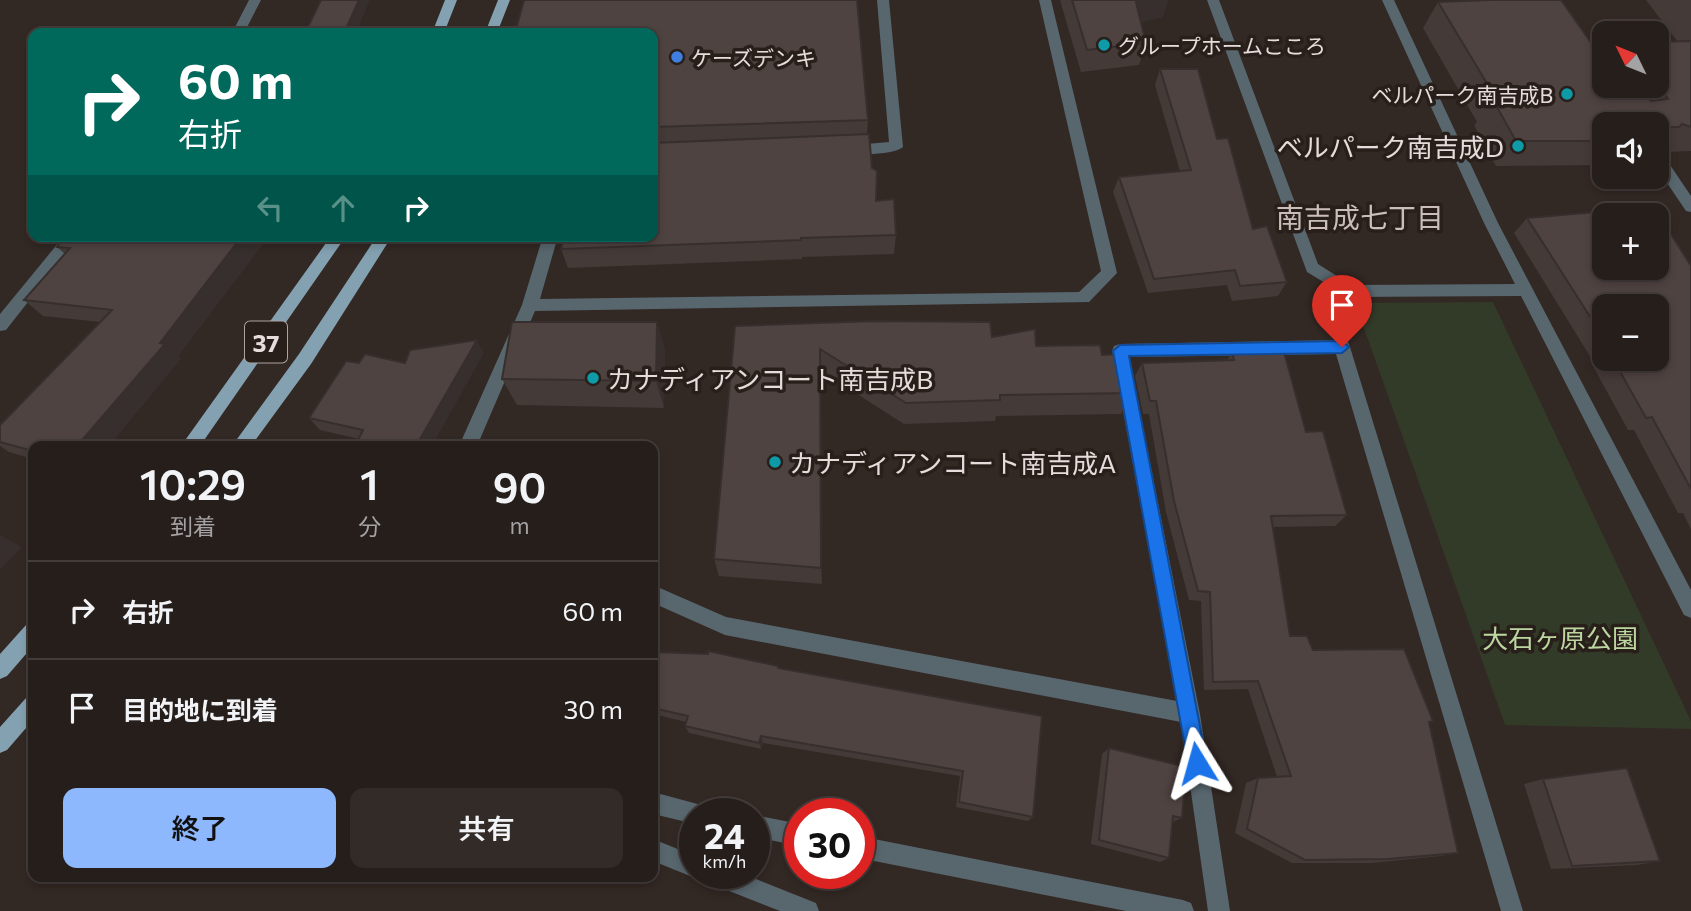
<!DOCTYPE html>
<html lang="ja">
<meta charset="utf-8">
<style>
body{margin:0;font-family:Commissioner,"Noto Sans JP",sans-serif;background:#322b28;color:#f1f3f6;height:100vh;display:flex;flex-direction:column;font-size:26px;white-space:nowrap}
*{box-sizing:border-box;margin:0}
p{font-size:23px;color:#a4a2a3}
.icon{flex:none;width:38px;height:38px;fill:none;stroke:currentColor;stroke-width:2;stroke-linecap:round;stroke-linejoin:round}
.map{position:relative;flex:1;overflow:hidden}
.drawer{position:absolute;left:28px;top:441px;width:630px;height:441px;display:flex;flex-direction:column;background:#261e1b;border-radius:14px;box-shadow:0 4px 10px #0003,0 0 0 2px #423c3a}
.drawer>*{flex:none}
.guide{position:absolute;left:28px;top:28px;width:630px;height:214px;border-radius:14px;box-shadow:0 4px 10px #0003,0 0 0 2px #423c3a;background:#00695c;color:#fff;overflow:hidden}
.needle{width:46px;rotate:313deg}
.controls{position:absolute;left:1592px;top:21px;display:grid;gap:14px}
.controls a{display:grid;place-items:center;width:77px;height:77px;border-radius:14px;background:#261e1b;box-shadow:0 4px 10px #0003,0 0 0 2px #423c3a;font-size:35px}
.speed{position:absolute;left:679px;top:798px;display:flex;gap:14px;font-size:35px;font-weight:700;text-align:center}
.speed>*{display:grid;place-content:center;width:91px;height:91px;border-radius:50%;background:#261e1b;box-shadow:0 4px 10px #0003,0 0 0 2px #423c3a;line-height:1}
.speed small{font-size:18px;font-weight:400}
.speed .limit{border:10px solid #d22;background:#fff;color:#111}
.pin{position:absolute;display:grid;place-items:center;width:60px;height:60px;color:#fff;margin:-72px -30px;border-radius:50% 50% 50% 0;rotate:-45deg;box-shadow:0 0 7px #0007}
.pin .icon{rotate:45deg}
.me{position:absolute;width:77px;margin:-38px;rotate:352deg;stroke-linejoin:round;filter:drop-shadow(0 0 5px #0008)}
.turn{display:flex;align-items:center;gap:24px;height:147px;padding:0 35px;font-size:32px}
.turn .icon{width:91px;height:91px;stroke-width:2.5}
.turn b{display:block;font-size:49px;line-height:60px}
.lanes{display:flex;align-items:center;height:66px;padding:0 35px;background:#0003;justify-content:center;gap:35px;direction:ltr}
.lanes .off{opacity:.35}
.eta{display:flex;justify-content:space-evenly;align-items:center;height:119px;text-align:center}
.eta b{font-size:42px;font-weight:600;line-height:49px}
.action{display:flex;gap:14px;margin-top:auto;padding:14px 35px}
.action a{flex:1;height:80px;border-radius:14px;background:#8eb8fd;color:#111;font-size:28px;font-weight:600;line-height:80px;text-align:center}
.action a+a{background:#322b28;color:#f1f3f6}
ul{padding:0;list-style:none}
li{display:flex;align-items:center;gap:21px;height:98px;padding:0 35px;border-top:2px solid #423c3a}
li div{flex:1}
li b{display:block;font-size:26px}
li em{font-style:normal}
.map>svg:first-child{display:block}
</style>
<div class="map">
<svg width="1691" height="911" viewBox="0 0 1691 911">
<rect width="100%" height="100%" fill="#322824"/>
<path fill="#323a28" d="M 1493,302 L 1691,721 L 1691,729 L 1505,725 L 1355,303 Z"/>
<g fill="none" stroke-linecap="round" stroke-linejoin="round">
<path fill="#58666e" fill-rule="evenodd" d="M 249,0 L 261,0 L 244,33 L 232,33 Z
M 877,0 L 889,0 L 903,147 C 895,155 849,157 842,149 L 844,146 L 889,142 Z
M 1039,0 L 1051,0 L 1117,273 L 1089,302 L 535,311 L 477,446 L 459,446 L 522,305 L 543,236 L 558,236 L 540,299 L 1079,292 L 1101,271 Z
M 1207,0 L 1219,0 L 1318,264 L 1351,285 L 1515,284 L 1484,223 L 1382,0 L 1394,0 L 1498,223 L 1691,590 L 1691,618 L 1684,615 L 1521,296 L 1348,297 L 1307,272 Z
M 1657,152 L 1662,153 L 1691,196 L 1691,212 L 1686,211 L 1657,168 Z
M 64,236 L 80,236 L 6,330 L 0,331 L 0,314 Z
M 1342,340 L 1348,342 L 1350,347 L 1523,911 L 1501,911 L 1336,354 L 1129,357 L 1200,714 L 1230,911 L 1208,911 L 1181,722 L 725,635 L 653,603 L 653,585 L 726,617 L 1177,701 L 1112,351 L 1114,346 L 1120,344 Z
M 653,792 L 705,806 L 708,814 L 695,814 L 695,824 L 653,814 Z
M 754,815 L 800,824 L 800,846 L 754,837 Z
M 859,836 L 1183,900 L 1191,903 L 1194,911 L 1126,911 L 859,858 Z
M 653,839 L 695,856 L 695,873 L 741,873 L 816,903 L 819,911 L 780,911 L 704,881 L 702,875 L 695,878 L 653,861 Z"/>
<path fill="#83a1b1" fill-rule="evenodd" d="M 445,0 L 457,0 L 444,33 L 432,33 Z
M 498,0 L 510,0 L 497,33 L 485,33 Z
M 331,236 L 346,236 L 200,446 L 181,446 Z
M 377,236 L 392,236 L 311,364 L 251,446 L 232,446 L 299,354 Z
M 33,623 L 33,646 L 7,676 L 0,679 L 0,654 L 26,625 Z
M 33,695 L 33,720 L 7,750 L 0,753 L 0,727 L 26,698 Z"/>
</g>
<path fill="#443a38" fill-rule="evenodd" d="M 1060,0 L 1168,0 L 1163,17 L 1141,22 L 1146,43 L 1139,65 L 1081,72 Z
M 1474,0 L 1561,0 L 1605,86 L 1657,86 L 1657,42 L 1677,41 L 1646,0 L 1691,0 L 1691,151 L 1664,152 L 1657,150 L 1657,124 L 1605,124 L 1605,165 L 1496,166 L 1474,125 L 1477,122 L 1423,28 L 1438,2 Z
M 653,33 L 868,120 L 867,134 L 876,201 L 896,235 L 894,254 L 802,257 L 802,259 L 568,268 L 561,249 L 653,236 Z
M 1160,69 L 1217,139 L 1253,229 L 1287,282 L 1278,296 L 1232,301 L 1227,285 L 1148,293 L 1113,192 L 1119,177 L 1180,171 L 1155,85 Z
M 1527,218 L 1691,266 L 1691,529 L 1683,513 L 1678,513 L 1634,430 L 1628,430 L 1594,368 L 1596,366 L 1514,233 ZM 1605,306 L 1657,359 L 1605,359 Z
M 64,236 L 255,236 L 262,245 L 178,356 L 181,359 L 33,446 L 33,459 L 9,452 L 0,446 L 0,425 L 100,322 L 43,316 L 24,300 L 65,254 L 57,247 Z
M 657,322 L 665,350 L 664,408 L 517,405 L 502,379 Z
M 735,326 L 992,337 L 1036,346 L 1102,355 L 1131,393 L 1121,414 L 996,416 L 995,421 L 904,424 L 821,371 L 822,584 L 719,576 L 714,559 Z
M 484,353 L 359,439 L 320,430 L 309,418 L 359,363 L 405,363 Z
M 1232,353 L 1306,432 L 1347,515 L 1335,526 L 1273,527 L 1290,636 L 1433,721 L 1429,723 L 1458,853 L 1441,856 L 1372,863 L 1292,863 L 1235,833 L 1246,783 L 1258,778 L 1277,777 L 1248,689 L 1204,690 L 1201,601 L 1189,600 L 1166,512 L 1149,414 L 1143,414 L 1135,376 L 1142,363 L 1227,360 Z
M 653,631 L 660,640 L 659,652 L 778,666 L 779,668 L 1042,716 L 1033,817 L 1028,821 L 956,807 L 960,776 L 763,743 L 761,749 L 689,733 L 685,726 L 686,722 L 653,714 Z
M 1109,748 L 1182,818 L 1172,822 L 1169,858 L 1160,862 L 1091,844 L 1102,754 Z
M 1543,779 L 1660,861 L 1637,865 L 1551,869 L 1524,784 Z"/>
<path fill="#372f2e" d="M 359,0 L 370,0 L 356,33 L 344,33 Z
M 1146,0 L 1168,0 L 1163,17 L 1130,25 L 1136,2 Z
M 242,236 L 255,236 L 262,245 L 178,356 L 181,359 L 109,446 L 77,446 L 160,343 Z
M 657,322 L 665,350 L 664,408 L 656,381 Z
M 477,340 L 484,353 L 432,446 L 416,446 Z
M 820,349 L 821,371 L 822,584 L 821,568 Z
M 0,535 L 22,547 L 0,570 Z
M 655,632 L 660,640 L 659,660 L 654,652 Z
M 761,736 L 763,743 L 761,749 L 759,743 Z"/>
<path fill="#4f4341" stroke="#372f2e" stroke-width="2" fill-rule="evenodd" d="M 321,0 L 359,0 L 344,33 L 305,33 Z
M 524,0 L 857,0 L 868,120 L 653,127 L 653,33 L 515,33 Z
M 1072,0 L 1146,0 L 1136,2 L 1146,43 L 1087,50 Z
M 1491,0 L 1561,0 L 1592,44 L 1605,44 L 1605,86 L 1640,86 L 1651,101 L 1668,99 L 1657,83 L 1657,42 L 1691,41 L 1691,127 L 1682,124 L 1679,127 L 1657,127 L 1657,124 L 1605,124 L 1605,141 L 1516,141 L 1493,100 L 1497,100 L 1438,2 Z
M 1160,69 L 1198,69 L 1217,139 L 1228,138 L 1253,229 L 1267,226 L 1287,282 L 1240,286 L 1235,270 L 1154,279 L 1119,177 L 1191,170 Z
M 869,134 L 872,168 L 877,171 L 876,201 L 894,199 L 896,235 L 801,238 L 801,240 L 561,249 L 564,236 L 653,236 L 653,143 Z
M 1654,207 L 1691,266 L 1691,489 L 1652,417 L 1646,418 L 1613,359 L 1657,359 L 1657,306 L 1605,306 L 1605,340 L 1527,218 ZM 1605,215 L 1657,215 L 1657,268 L 1605,268 Z
M 64,236 L 242,236 L 160,343 L 165,344 L 77,446 L 33,446 L 33,451 L 0,442 L 0,425 L 112,310 L 24,300 L 70,248 L 57,247 Z
M 874,321 L 990,322 L 992,337 L 1035,329 L 1036,346 L 1100,345 L 1102,355 L 1124,354 L 1131,393 L 1000,395 L 1000,400 L 906,403 L 820,349 L 821,568 L 714,559 L 735,326 Z
M 512,322 L 657,322 L 656,381 L 502,379 Z
M 477,340 L 416,446 L 355,446 L 363,430 L 309,418 L 346,361 L 359,363 L 365,354 L 405,363 L 410,350 Z
M 1284,352 L 1306,432 L 1323,431 L 1347,515 L 1271,516 L 1290,636 L 1307,636 L 1313,650 L 1404,649 L 1433,721 L 1429,722 L 1458,853 L 1388,859 L 1305,860 L 1247,829 L 1258,778 L 1291,776 L 1258,681 L 1213,682 L 1210,592 L 1198,591 L 1174,501 L 1156,401 L 1150,401 L 1142,363 L 1234,360 L 1232,353 Z
M 653,631 L 655,632 L 654,652 L 708,654 L 708,651 L 778,666 L 778,668 L 1042,716 L 1033,817 L 959,802 L 963,771 L 761,736 L 759,743 L 685,726 L 688,716 L 653,708 Z
M 1109,748 L 1186,767 L 1182,818 L 1173,816 L 1169,858 L 1099,840 Z
M 1627,768 L 1660,861 L 1572,866 L 1543,779 Z"/>
<path fill="#1a73e8" stroke="#114b97" stroke-width="2" d="M 1342,341 L 1349,347 L 1342,353 L 1129,356 L 1207,763 L 1204,770 L 1197,773 L 1190,770 L 1188,763 L 1113,351 L 1120,345 Z"/>
<g fill="#0f9aa8" stroke="#281f1b" stroke-width="2.5">
<circle cx="1104" cy="45" r="7"/>
<circle cx="1567" cy="94" r="7"/>
<circle cx="1518" cy="146" r="7"/>
<circle cx="593" cy="378" r="7"/>
<circle cx="775" cy="462" r="7"/>
</g>
<circle fill="#3f7fe0" stroke="#281f1b" stroke-width="2.5" cx="677" cy="57" r="7"/>
<g text-anchor="middle" dominant-baseline="central" stroke-width="7" stroke-linejoin="round" paint-order="stroke">
<g font-size="21" fill="#e4dddb" stroke="#281f1b" text-anchor="start">
<text x="1118" y="45">グループホームこころ</text>
<text x="691" y="57">ケーズデンキ</text>
<text x="1553" y="94" text-anchor="end">ベルパーク南吉成B</text>
</g>
<rect fill="#281f1b" stroke="#aca4a1" stroke-width="2" x="245" y="321.5" width="42" height="41" rx="5"/>
<g font-size="24" font-weight="bold" fill="#e4dddb">
<text x="266" y="342">37</text>
</g>
<g font-size="26" fill="#e4dddb" stroke="#281f1b" text-anchor="start">
<text x="1504" y="146" text-anchor="end">ベルパーク南吉成D</text>
<text x="607" y="378">カナディアンコート南吉成B</text>
<text x="789" y="462">カナディアンコート南吉成A</text>
</g>
<g font-size="26" fill="#bcd6a0" stroke="#281f1b">
<text x="1560" y="637">大石ヶ原公園</text>
</g>
<g font-size="28" fill="#cbbeb9" stroke="#281f1b">
<text x="1360" y="217">南吉成七丁目</text>
</g>
</g>
</svg>
<div class="controls">
<a><svg class="needle" viewBox="-14 -14 28 28"><path d="M0-13l5 13h-10z" fill="#e53935"/><path d="M0 13l5-13h-10z" fill="#a4a2a3"/></svg></a>
<a><svg class="icon" aria-label="sound" viewBox="0 0 24 24"><path d="M4 9h4l5-4v14l-5-4H4zM17 9q2 3 0 6"/></svg></a>
<a>+</a>
<a>−</a>
</div>
<div class="speed"><div>24<small>km/h</small></div><div class="limit">30</div></div>
<div class="pin" style="left:1342px;top:347px;background:#d93025"><svg class="icon" aria-label="arrive" viewBox="0 0 24 24"><path d="M6 21V4h12l-3 4 3 4H6"/></svg></div>
<svg class="me" style="left:1197px;top:763px" viewBox="-20 -20 40 40"><path d="M0-17L14 15 0 8-14 15z" fill="#1a73e8" stroke="#fff" stroke-width="4"/></svg>
<div class="guide">
<div class="turn"><svg class="icon" aria-label="right" viewBox="0 0 24 24"><path d="M7 20v-9h11M14 6l5 5-5 5"/></svg><div><b>60 m</b>右折</div></div>
<div class="lanes"><svg class="icon off" aria-label="left" viewBox="0 0 24 24"><path d="M17 20v-9H6M10 6l-5 5 5 5"/></svg><svg class="icon off" aria-label="ahead" viewBox="0 0 24 24"><path d="M12 20V5M6 11l6-6 6 6"/></svg><svg class="icon" aria-label="right" viewBox="0 0 24 24"><path d="M7 20v-9h11M14 6l5 5-5 5"/></svg></div>
</div>
<section class="drawer">
<div class="eta">
<div><b>10:29</b><p>到着</p></div>
<div><b>1</b><p>分</p></div>
<div><b>90</b><p>m</p></div>
</div>
<ul>
<li><svg class="icon" aria-label="right" viewBox="0 0 24 24"><path d="M7 20v-9h11M14 6l5 5-5 5"/></svg><div><b>右折</b></div><em>60 m</em></li>
<li><svg class="icon" aria-label="arrive" viewBox="0 0 24 24"><path d="M6 21V4h12l-3 4 3 4H6"/></svg><div><b>目的地に到着</b></div><em>30 m</em></li>
</ul>
<div class="action"><a>終了</a><a>共有</a></div>
</section>
</div>
